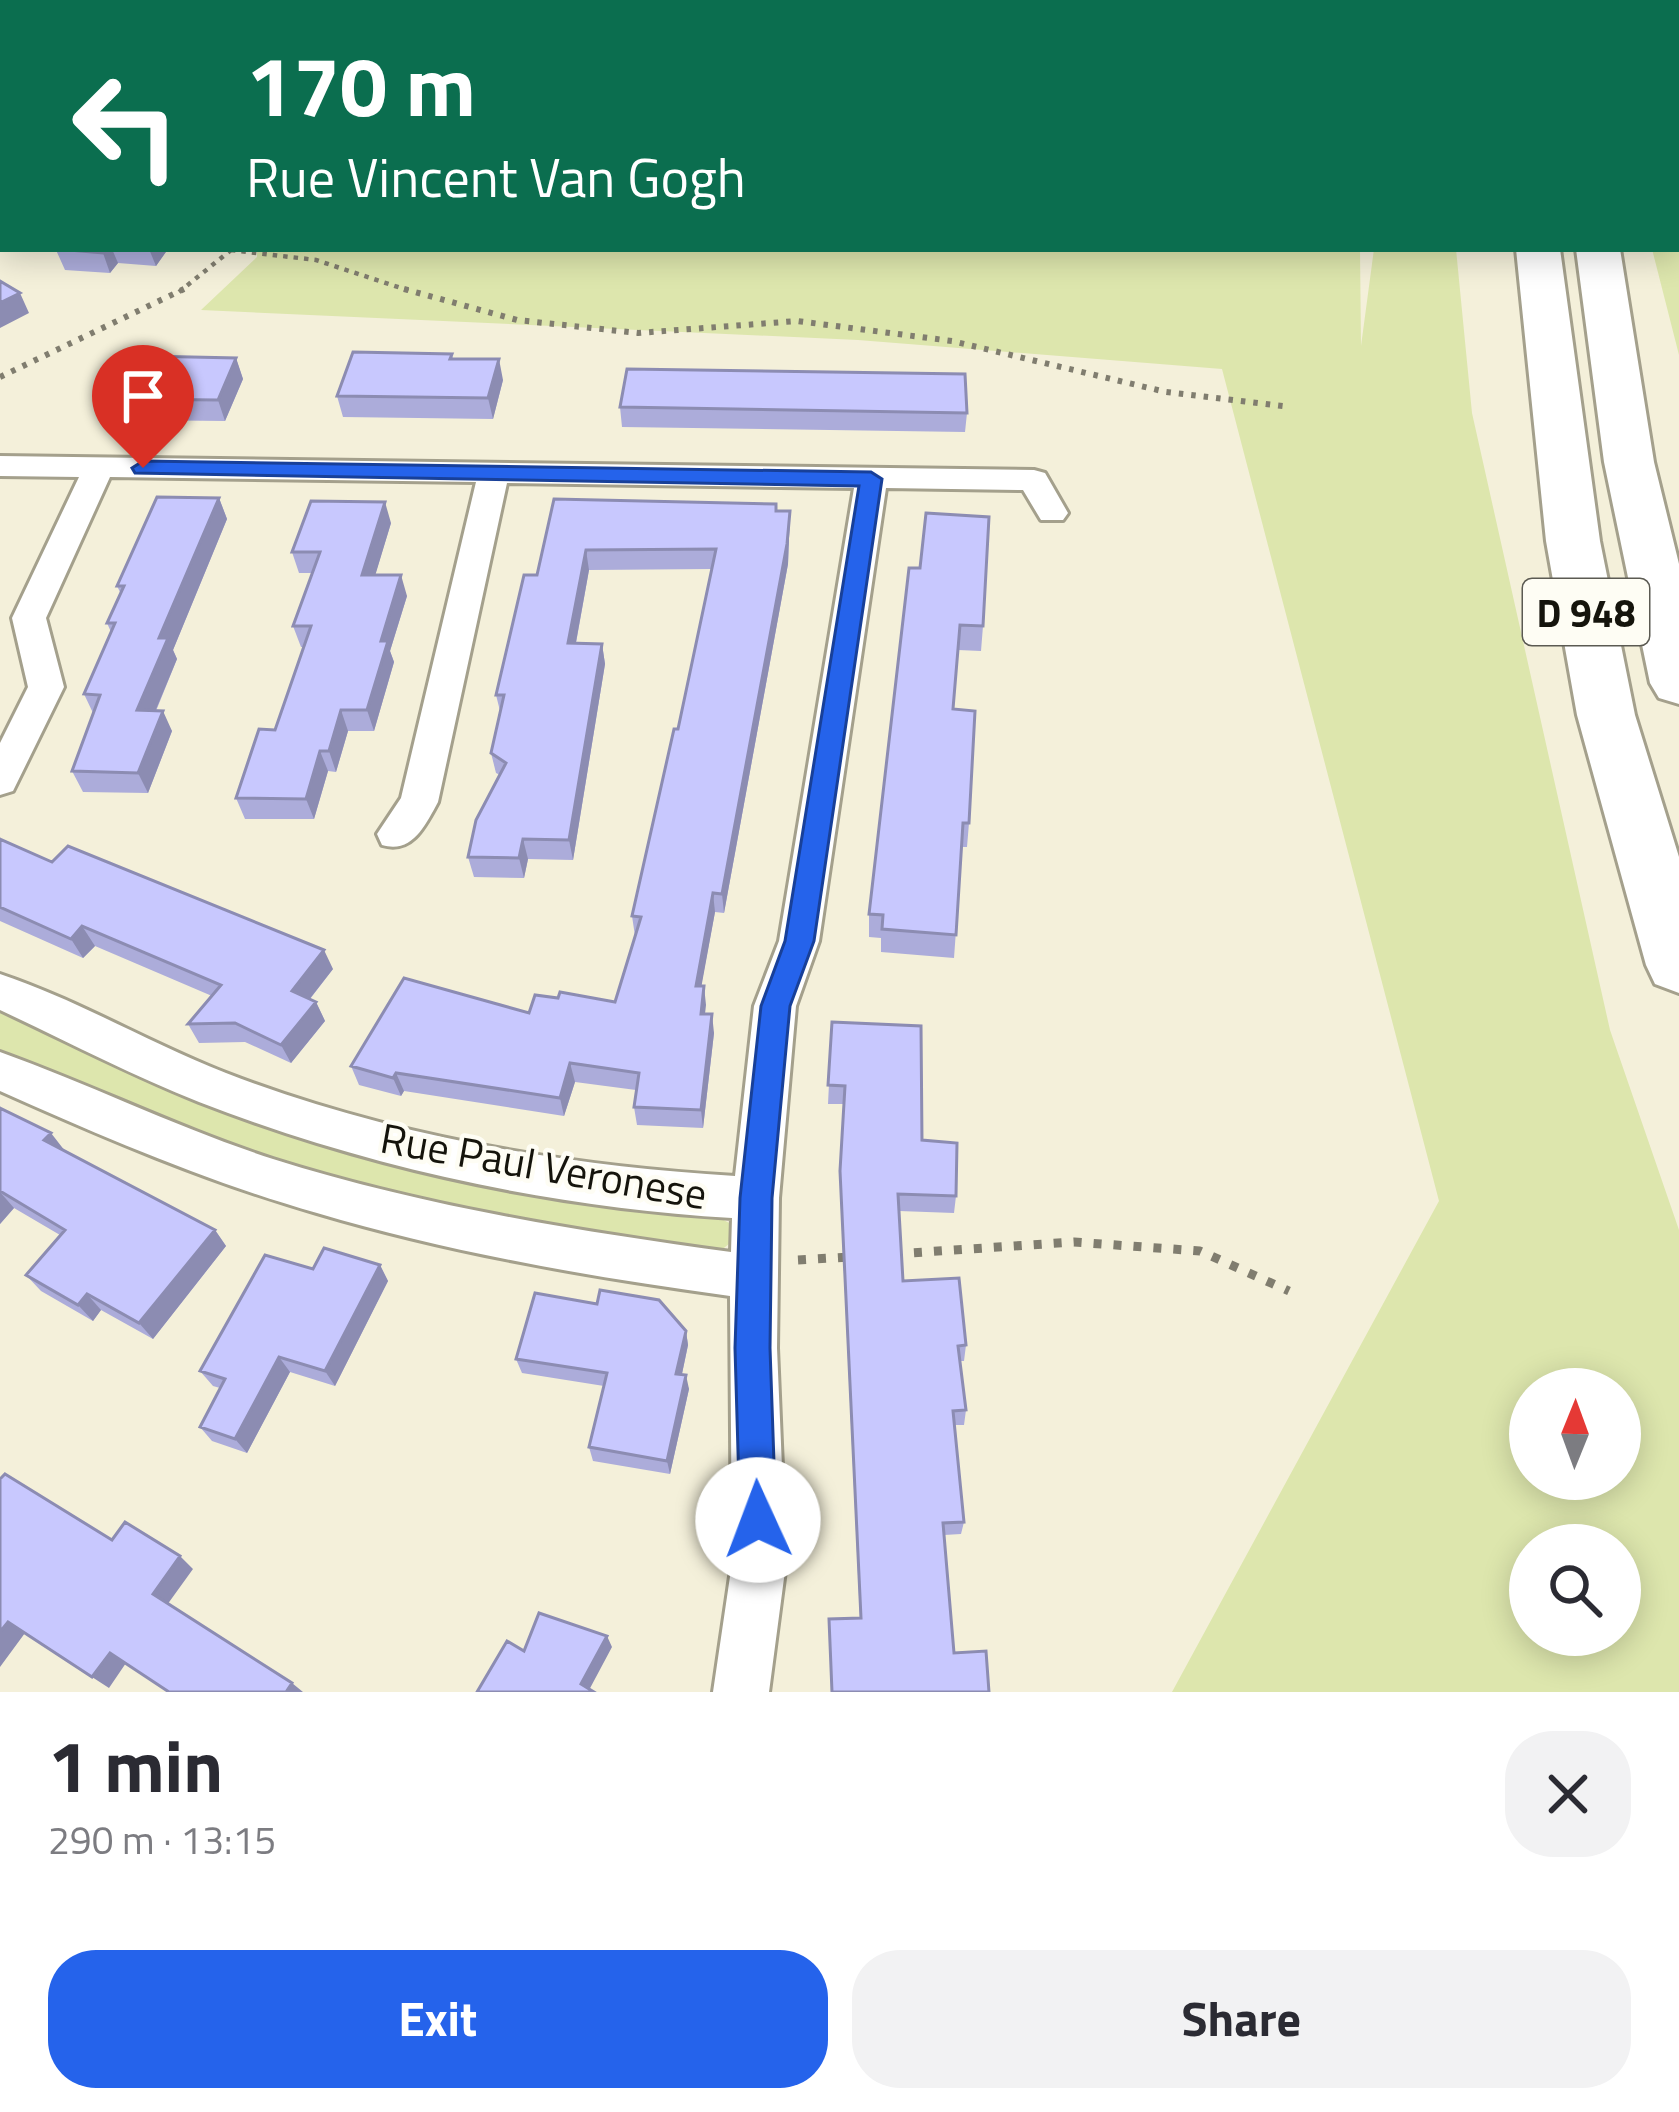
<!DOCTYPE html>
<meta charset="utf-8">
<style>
body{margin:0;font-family:"Titillium Web",sans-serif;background:#f2f2f3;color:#2b2b33;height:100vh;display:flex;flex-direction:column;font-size:45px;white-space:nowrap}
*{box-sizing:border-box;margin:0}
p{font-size:39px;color:#7c7c81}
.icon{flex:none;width:66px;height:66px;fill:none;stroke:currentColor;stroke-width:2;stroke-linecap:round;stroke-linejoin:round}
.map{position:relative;height:1692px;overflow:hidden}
.panel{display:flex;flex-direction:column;background:#fff;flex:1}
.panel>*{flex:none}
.banner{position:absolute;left:0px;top:0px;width:1680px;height:252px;box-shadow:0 6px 30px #0003;background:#0b6e4f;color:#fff;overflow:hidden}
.needle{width:78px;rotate:1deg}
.controls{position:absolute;left:1509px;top:1368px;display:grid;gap:24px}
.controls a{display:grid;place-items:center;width:132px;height:132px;border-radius:50%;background:#fff;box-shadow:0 6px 30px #0003;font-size:60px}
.pin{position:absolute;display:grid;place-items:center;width:102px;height:102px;color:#fff;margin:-123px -51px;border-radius:50% 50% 50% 0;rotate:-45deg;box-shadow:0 0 12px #0007}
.pin .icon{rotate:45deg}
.me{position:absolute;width:132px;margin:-66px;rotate:358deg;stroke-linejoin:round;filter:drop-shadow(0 0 9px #0008)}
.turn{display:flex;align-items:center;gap:42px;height:252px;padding:0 48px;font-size:54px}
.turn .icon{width:156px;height:156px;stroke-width:2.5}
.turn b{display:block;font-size:84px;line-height:102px}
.round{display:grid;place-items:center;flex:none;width:126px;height:126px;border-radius:48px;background:#f2f2f3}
.overview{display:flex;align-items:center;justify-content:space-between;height:204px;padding:0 48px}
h1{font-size:72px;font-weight:700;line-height:90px}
.action{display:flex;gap:24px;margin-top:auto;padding:24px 48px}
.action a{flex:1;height:138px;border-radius:48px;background:#2563eb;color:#fff;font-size:48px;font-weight:700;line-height:138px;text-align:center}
.action a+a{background:#f2f2f3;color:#2b2b33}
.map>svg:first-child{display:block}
</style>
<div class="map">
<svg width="1679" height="1692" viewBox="0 0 1679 1692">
<rect width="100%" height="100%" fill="#f4f0da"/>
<path fill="#dde6ad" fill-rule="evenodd" d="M 561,0 L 1455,0 L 553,3 Z
M 1596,0 L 1679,0 L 1679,355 L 1652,249 L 1677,249 L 1677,3 Z
M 257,249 L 1360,249 L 1361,346 L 1374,249 L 1456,249 L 1472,413 L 1610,1030 L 1679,1230 L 1679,1692 L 1172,1692 L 1439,1201 L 1222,369 L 858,340 L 201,310 L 257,257 ZM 1620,1389 L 1620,1479 L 1530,1479 L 1530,1389 ZM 1530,1545 L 1620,1545 L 1620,1635 L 1530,1635 Z
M 0,1010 L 245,1120 L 429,1172 L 718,1217 L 733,1225 L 735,1239 L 719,1252 L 418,1207 L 225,1151 L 0,1050 Z"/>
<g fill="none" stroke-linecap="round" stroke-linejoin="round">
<defs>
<path id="minor" d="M 0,224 L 3,225 L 3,241 L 0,240 Z
M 0,456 L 1034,470 L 1045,473 L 1068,513 L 1063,520 L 1041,520 L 1023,490 L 886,488 L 819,941 L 796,1006 L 779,1198 L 777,1348 L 786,1563 L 769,1692 L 713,1692 L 732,1563 L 730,1296 C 591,1277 452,1253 317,1213 C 208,1182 103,1137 0,1091 L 0,1052 C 92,1085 180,1129 273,1159 C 422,1206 577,1231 731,1252 L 732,1218 C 550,1207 369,1168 199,1102 C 131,1075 66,1041 0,1010 L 0,974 C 78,1000 149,1043 226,1073 C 387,1135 564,1166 735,1176 L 754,1006 L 779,941 L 854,488 L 507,483 L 438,802 C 425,826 412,854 382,845 L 377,834 L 401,798 L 476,482 L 110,477 L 46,618 L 64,687 L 13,791 L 0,795 L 0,743 L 28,687 L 12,618 L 79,477 L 0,476 Z"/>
<path id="trunk" d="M 1494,0 L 1530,0 L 1530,3 L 1494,3 Z
M 1545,0 L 1581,0 L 1581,3 L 1545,3 Z
M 1516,249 L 1560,249 L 1600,541 L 1635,715 L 1679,857 L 1679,993 L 1655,984 L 1646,965 L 1577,715 L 1546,541 Z
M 1576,249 L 1620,249 L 1654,462 L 1679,564 L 1679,704 L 1659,698 L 1650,683 L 1604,462 Z"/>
</defs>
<use href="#minor" stroke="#a4a08c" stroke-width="6"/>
<use href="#trunk" stroke="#a4a08c" stroke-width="6"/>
<path stroke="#807d6f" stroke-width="4.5" stroke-dasharray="4.5 6" stroke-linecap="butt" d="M 231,250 L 316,260 L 413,292
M 179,292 L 231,250"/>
<path stroke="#807d6f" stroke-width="6" stroke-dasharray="4.5 8" stroke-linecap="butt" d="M 404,289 L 517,320 L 638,333 L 797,321 L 952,341 L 1166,392 L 1283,406
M 0,377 L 184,289"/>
<path stroke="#807d6f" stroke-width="9" stroke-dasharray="8 12" stroke-linecap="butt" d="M 894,1254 L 1074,1242 L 1200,1251 L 1289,1291
M 798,1260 L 849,1257"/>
<use href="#minor" fill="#fff" fill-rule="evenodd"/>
<use href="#trunk" fill="#fff" fill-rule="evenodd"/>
</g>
<path fill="#acacda" d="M 36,0 L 227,0 L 228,3 L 40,3 Z
M 168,249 L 156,266 L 118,263 L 110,273 L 65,270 L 56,250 Z
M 452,354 L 453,359 L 503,380 L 493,419 L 343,417 L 337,396 Z
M 236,358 L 243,379 L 225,421 L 132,420 L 123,399 Z
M 620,407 L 967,413 L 965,432 L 622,427 Z
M 219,498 L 227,519 L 173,650 L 177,659 L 156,711 L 172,731 L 148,793 L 83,792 L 72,771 L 93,713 L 84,694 L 111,632 L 107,623 L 121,594 L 117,586 Z
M 554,499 L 790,511 L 788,564 L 724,913 L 715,912 L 701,986 L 704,986 L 705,1014 L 714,1033 L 703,1128 L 637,1125 L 634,1107 L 636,1090 L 575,1082 L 564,1116 L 404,1091 L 401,1096 L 359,1085 L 351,1066 L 529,1013 L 615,1002 L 635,936 L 632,916 L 678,729 L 712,569 L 589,570 L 576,643 L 602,644 L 605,664 L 573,860 L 528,859 L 524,878 L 474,877 L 468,857 L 500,775 L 496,773 L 491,753 L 500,711 L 496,695 L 537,575 Z
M 391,523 L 375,575 L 407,596 L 390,651 L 394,662 L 374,731 L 348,731 L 336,772 L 328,771 L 314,819 L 245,819 L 236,798 L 275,730 L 304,647 L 301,647 L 293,626 L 312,573 L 299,573 L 292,552 Z
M 920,568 L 983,626 L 981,651 L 958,650 L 953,709 L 969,823 L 967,847 L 962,847 L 954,958 L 881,952 L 881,938 L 869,937 L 869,914 Z
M 0,839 L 52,862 L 333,969 L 310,999 L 316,1002 L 325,1021 L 291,1063 L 245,1042 L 199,1043 L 188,1024 L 212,996 L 95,946 L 83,958 L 0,921 Z
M 832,1022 L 922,1140 L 956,1196 L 954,1213 L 899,1211 L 903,1281 L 966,1345 L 964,1361 L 960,1361 L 966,1410 L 964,1425 L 954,1425 L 964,1522 L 961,1534 L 944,1535 L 954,1653 L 989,1692 L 860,1618 L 840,1188 L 844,1104 L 828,1104 Z
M 0,1108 L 65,1151 L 215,1230 L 226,1246 L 153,1339 L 101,1310 L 93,1321 L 41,1291 L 26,1275 L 60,1235 L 14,1208 L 0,1224 Z
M 380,1265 L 388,1281 L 335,1386 L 290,1372 L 247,1453 L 212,1441 L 200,1427 L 220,1388 L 213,1386 L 200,1371 L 313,1269 Z
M 686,1331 L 688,1345 L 682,1374 L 689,1389 L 670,1474 L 593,1461 L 589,1447 L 604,1386 L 522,1373 L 516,1359 Z"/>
<path fill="#8c8cb2" d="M 204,0 L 227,0 L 228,3 L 195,3 Z
M 3,153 L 3,176 L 0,177 L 0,154 Z
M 106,249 L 112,249 L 118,263 L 110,273 L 103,253 Z
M 149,249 L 168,249 L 156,266 Z
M 20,293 L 29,313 L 0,328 L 0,303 Z
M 236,358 L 243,379 L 225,421 L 218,400 Z
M 499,359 L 503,380 L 493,419 L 488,398 Z
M 219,498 L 227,519 L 173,650 L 177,659 L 147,731 L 137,710 L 159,638 Z
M 385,502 L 391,523 L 369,596 L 362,575 Z
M 790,511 L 788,564 L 724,913 L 722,894 Z
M 586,550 L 589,570 L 572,664 L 568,643 Z
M 401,575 L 407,596 L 390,651 L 394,662 L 374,731 L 367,710 L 381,641 Z
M 602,644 L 605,664 L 573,860 L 569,840 Z
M 341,710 L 348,731 L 336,772 L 329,751 Z
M 163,711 L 172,731 L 148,793 L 138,773 Z
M 320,751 L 328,771 L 314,819 L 306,799 Z
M 523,839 L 528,859 L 524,878 L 519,858 Z
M 713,893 L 715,912 L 698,1005 L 696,986 Z
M 82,926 L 95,946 L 83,958 L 71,939 Z
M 324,950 L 333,969 L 301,1010 L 292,991 Z
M 704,986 L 706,1005 L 703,1032 L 701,1014 Z
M 316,1002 L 325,1021 L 291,1063 L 281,1045 Z
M 712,1014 L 714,1033 L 703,1128 L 701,1110 Z
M 570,1063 L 575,1082 L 564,1116 L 560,1098 Z
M 396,1073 L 404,1091 L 401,1096 L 393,1078 Z
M 51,1133 L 65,1151 L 44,1140 Z
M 0,1192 L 14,1208 L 0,1224 Z
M 215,1230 L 226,1246 L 153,1339 L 139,1323 Z
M 380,1265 L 388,1281 L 335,1386 L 325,1371 Z
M 87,1294 L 101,1310 L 93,1321 L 78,1305 Z
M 686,1331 L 688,1345 L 679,1388 L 676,1374 Z
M 279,1357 L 290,1372 L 247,1453 L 235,1439 Z
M 686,1375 L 689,1389 L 670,1474 L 667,1461 Z
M 180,1556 L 193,1569 L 167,1605 L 153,1594 Z
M 8,1622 L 25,1633 L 0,1667 L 0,1632 Z
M 607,1636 L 612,1647 L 588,1692 L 581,1684 Z
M 110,1653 L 126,1663 L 109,1688 L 92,1677 Z
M 292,1683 L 303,1692 L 286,1692 Z"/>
<path fill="#c8c8fe" stroke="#8c8cb2" stroke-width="3" d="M 57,0 L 204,0 L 195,3 L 61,3 Z
M 1087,0 L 1151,0 L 1150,3 L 1101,3 Z
M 0,52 L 3,53 L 3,153 L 0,154 Z
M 57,249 L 106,249 L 103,253 Z
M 0,281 L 20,293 L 0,303 Z
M 353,352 L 452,354 L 450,359 L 499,359 L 488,398 L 337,396 Z
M 145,356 L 236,358 L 218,400 L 123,399 Z
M 627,369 L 965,374 L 967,413 L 620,407 Z
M 157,497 L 219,498 L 159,638 L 168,638 L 137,710 L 163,711 L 138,773 L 72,771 L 100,695 L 84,694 L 115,623 L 107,623 L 124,586 L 117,586 Z
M 554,499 L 776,504 L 776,511 L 790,511 L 787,544 L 722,894 L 713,893 L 696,986 L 704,986 L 701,1014 L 712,1014 L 701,1110 L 634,1107 L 639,1073 L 570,1063 L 560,1098 L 396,1073 L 393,1078 L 351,1066 L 404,978 L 529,1013 L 535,995 L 558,998 L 560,992 L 615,1002 L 641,917 L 632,916 L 674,729 L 678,729 L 716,549 L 586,550 L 568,643 L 602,644 L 569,840 L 523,839 L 519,858 L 468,857 L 476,820 L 506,763 L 491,753 L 504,695 L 496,695 L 524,575 L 537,575 Z
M 311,501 L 385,502 L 362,575 L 401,575 L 381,641 L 388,641 L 367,710 L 341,710 L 329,751 L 320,751 L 306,799 L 236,798 L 259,729 L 275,730 L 311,626 L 293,626 L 320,552 L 292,552 Z
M 926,513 L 989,517 L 983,626 L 960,625 L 953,709 L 975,711 L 969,823 L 963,823 L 956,935 L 882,929 L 883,915 L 869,914 L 909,568 L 920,568 Z
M 0,839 L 52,862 L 68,846 L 324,950 L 292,991 L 316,1002 L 281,1045 L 235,1023 L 188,1024 L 221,985 L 82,926 L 71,939 L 0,907 Z
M 832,1022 L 921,1026 L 922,1140 L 957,1143 L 956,1196 L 898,1194 L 903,1281 L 959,1278 L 966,1345 L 958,1346 L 966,1410 L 953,1411 L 964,1522 L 943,1523 L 954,1653 L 986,1651 L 989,1692 L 832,1692 L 829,1619 L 861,1618 L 840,1171 L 845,1086 L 828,1085 Z
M 0,1108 L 51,1133 L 44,1140 L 215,1230 L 139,1323 L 87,1294 L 78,1305 L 26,1275 L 65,1230 L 0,1191 Z
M 324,1248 L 380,1265 L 325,1371 L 279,1357 L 235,1439 L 200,1427 L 225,1379 L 200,1371 L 265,1255 L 313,1269 Z
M 600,1290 L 659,1300 L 686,1331 L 676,1374 L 686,1375 L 667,1461 L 589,1447 L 607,1373 L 516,1359 L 535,1293 L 597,1304 Z
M 5,1474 L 112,1540 L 125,1522 L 180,1556 L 153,1594 L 292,1683 L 286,1692 L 169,1692 L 110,1653 L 92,1677 L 8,1622 L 0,1632 L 0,1479 Z
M 539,1613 L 607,1636 L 581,1684 L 594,1692 L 477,1692 L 507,1641 L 524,1651 Z"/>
<path fill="#2563eb" stroke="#184099" stroke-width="3" d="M 143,461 L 871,472 L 882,479 L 814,941 L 790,1006 L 772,1198 L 770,1348 L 776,1520 L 771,1533 L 758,1538 L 745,1533 L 740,1520 L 735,1348 L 740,1198 L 761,1006 L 785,941 L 859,486 L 135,473 L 132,468 Z"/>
<g text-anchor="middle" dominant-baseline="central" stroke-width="9" stroke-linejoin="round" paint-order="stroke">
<rect fill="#fefdf4" stroke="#5b5a52" stroke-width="3" x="1523" y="579" width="126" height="66" rx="9"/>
<g font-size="39" font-weight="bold" fill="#15140c">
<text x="1586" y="612">D 948</text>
</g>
<g font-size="42" fill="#15140c" stroke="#fefdf4">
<text transform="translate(544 1165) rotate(10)">Rue Paul Veronese</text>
</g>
</g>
</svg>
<div class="controls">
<a><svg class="needle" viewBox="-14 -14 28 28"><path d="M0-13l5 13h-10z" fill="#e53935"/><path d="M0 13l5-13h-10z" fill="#7c7c81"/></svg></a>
<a><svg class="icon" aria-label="search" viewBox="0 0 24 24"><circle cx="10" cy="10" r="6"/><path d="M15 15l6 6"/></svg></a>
</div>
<div class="pin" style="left:143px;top:468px;background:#d93025"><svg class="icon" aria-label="arrive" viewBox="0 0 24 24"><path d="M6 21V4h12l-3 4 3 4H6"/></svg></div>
<svg class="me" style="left:758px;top:1520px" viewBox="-20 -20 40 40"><circle r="19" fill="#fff"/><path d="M0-13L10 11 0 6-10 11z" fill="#2563eb"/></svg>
<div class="banner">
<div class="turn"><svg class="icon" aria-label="left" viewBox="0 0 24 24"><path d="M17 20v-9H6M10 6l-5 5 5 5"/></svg><div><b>170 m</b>Rue Vincent Van Gogh</div></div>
</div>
</div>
<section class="panel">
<div class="overview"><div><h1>1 min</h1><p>290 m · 13:15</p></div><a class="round"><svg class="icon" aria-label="close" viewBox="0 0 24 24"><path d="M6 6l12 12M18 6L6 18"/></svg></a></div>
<div class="action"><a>Exit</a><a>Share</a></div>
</section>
